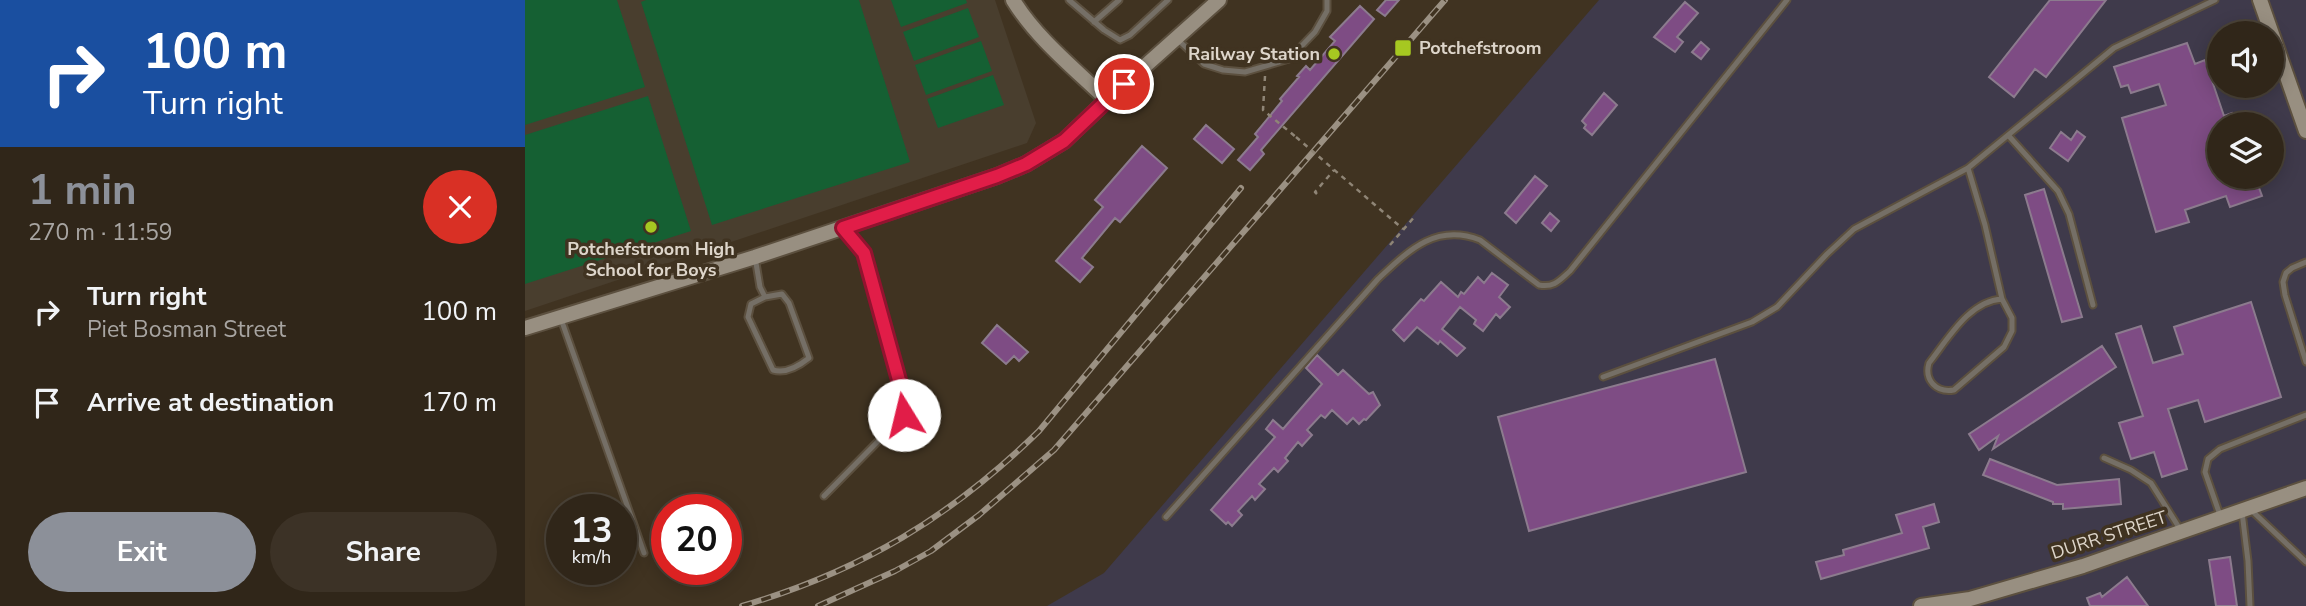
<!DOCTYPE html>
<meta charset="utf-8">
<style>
body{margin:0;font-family:"Nunito Sans",sans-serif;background:#3c3226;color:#f1f3f6;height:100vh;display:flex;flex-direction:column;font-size:26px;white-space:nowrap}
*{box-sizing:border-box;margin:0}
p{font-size:23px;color:#a8a5a2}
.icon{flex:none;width:38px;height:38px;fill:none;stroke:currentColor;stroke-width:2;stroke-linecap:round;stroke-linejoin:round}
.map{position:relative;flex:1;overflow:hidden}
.sheet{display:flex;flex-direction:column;background:#302619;width:525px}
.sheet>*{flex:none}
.banner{background:#1a4fa0;color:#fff;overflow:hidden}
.controls{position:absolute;left:1682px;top:21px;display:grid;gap:14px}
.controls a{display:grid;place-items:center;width:77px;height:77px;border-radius:50%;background:#302619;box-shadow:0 4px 18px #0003,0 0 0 2px #4b4338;font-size:35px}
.speed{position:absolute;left:21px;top:494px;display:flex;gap:14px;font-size:35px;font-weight:700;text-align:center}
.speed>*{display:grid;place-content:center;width:91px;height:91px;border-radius:50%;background:#302619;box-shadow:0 4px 18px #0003,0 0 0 2px #4b4338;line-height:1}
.speed small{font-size:18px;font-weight:400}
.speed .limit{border:10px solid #d22;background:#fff;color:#111}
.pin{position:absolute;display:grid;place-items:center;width:60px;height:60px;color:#fff;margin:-30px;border:4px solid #fff;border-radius:50%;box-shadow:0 2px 7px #0007}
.me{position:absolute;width:77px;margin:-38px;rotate:351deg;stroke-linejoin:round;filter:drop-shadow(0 0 5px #0008)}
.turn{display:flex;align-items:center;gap:24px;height:147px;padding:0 28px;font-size:32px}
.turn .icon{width:91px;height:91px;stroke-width:2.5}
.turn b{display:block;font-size:49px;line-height:60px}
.round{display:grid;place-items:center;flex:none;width:74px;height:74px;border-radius:37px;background:#3c3226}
.summary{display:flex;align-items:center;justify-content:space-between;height:119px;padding:0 28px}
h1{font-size:42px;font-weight:700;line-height:52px;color:#8c9099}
.primary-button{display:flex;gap:14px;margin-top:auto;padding:14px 28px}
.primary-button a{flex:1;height:80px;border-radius:42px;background:#8c9099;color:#fff;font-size:28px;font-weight:700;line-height:80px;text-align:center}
.primary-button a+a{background:#3c3226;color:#f1f3f6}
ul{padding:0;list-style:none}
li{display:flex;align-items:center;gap:21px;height:91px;padding:0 28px}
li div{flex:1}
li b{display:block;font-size:26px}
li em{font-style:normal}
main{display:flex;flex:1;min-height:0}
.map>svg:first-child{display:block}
</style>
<main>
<section class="sheet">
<div class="banner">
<div class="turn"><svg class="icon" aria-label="right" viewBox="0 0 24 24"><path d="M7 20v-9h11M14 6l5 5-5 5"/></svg><div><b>100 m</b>Turn right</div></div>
</div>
<div class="summary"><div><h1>1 min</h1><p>270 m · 11:59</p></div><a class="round" style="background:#d93025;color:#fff"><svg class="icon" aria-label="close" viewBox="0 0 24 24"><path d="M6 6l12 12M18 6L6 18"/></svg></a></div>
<ul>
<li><svg class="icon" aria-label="right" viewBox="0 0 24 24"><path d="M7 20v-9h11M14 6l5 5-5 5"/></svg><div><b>Turn right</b><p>Piet Bosman Street</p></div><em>100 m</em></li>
<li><svg class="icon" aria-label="arrive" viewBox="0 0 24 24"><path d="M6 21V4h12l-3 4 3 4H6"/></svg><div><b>Arrive at destination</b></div><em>170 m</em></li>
</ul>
<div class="primary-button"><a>Exit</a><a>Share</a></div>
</section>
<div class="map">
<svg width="1781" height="606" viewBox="0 0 1781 606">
<rect width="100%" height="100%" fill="#403321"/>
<path fill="#3f3a4b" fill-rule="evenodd" d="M 1074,0 L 1781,0 L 1781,606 L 522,606 L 579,573 ZM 1694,33 L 1746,33 L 1746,86 L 1694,86 ZM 1694,124 L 1746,124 L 1746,177 L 1694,177 Z"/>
<path fill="#493e2e" d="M 0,0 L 470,0 L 511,123 L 502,143 L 0,311 Z"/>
<path fill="#156033" d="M 0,0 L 92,0 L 120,87 L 0,125 Z
M 121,0 L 334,0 L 385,162 L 187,225 L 116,2 Z
M 366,0 L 441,0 L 442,3 L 376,27 Z
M 443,8 L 454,37 L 389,61 L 378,32 Z
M 456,41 L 467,71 L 401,95 L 390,65 Z
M 468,75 L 479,105 L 413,128 L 402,99 Z
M 123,96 L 166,231 L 0,284 L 0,135 Z"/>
<path fill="#7e4c84" stroke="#8c7b8e" stroke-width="2" d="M 861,0 L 874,0 L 860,16 L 852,10 Z
M 1525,0 L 1581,0 L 1521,77 L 1510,69 L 1489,97 L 1464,77 Z
M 1160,2 L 1173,13 L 1152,37 L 1158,42 L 1150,52 L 1129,37 Z
M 835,6 L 849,19 L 736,150 L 739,154 L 725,170 L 713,160 L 733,137 L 730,134 L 757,101 L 755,99 L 774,77 L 772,76 L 781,66 L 785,70 L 810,41 L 805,37 Z
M 1176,42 L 1184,49 L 1176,59 L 1167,52 Z
M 1662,43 L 1670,64 L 1680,60 L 1699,116 L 1707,113 L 1711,124 L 1694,124 L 1694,177 L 1730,177 L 1737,196 L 1705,207 L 1701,196 L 1660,210 L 1664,222 L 1631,232 L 1597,118 L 1641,105 L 1634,84 L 1606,93 L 1603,85 L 1596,87 L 1589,67 Z
M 1079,93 L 1092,105 L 1067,135 L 1059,128 L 1061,125 L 1057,121 Z
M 681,125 L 709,149 L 697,163 L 669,139 Z
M 1552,131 L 1560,137 L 1543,161 L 1525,148 L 1536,132 L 1546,140 Z
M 617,146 L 642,168 L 595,222 L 590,218 L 557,258 L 568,267 L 555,282 L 531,261 L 578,207 L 570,200 Z
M 1010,176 L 1022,186 L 991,223 L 980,213 Z
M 1519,189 L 1557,317 L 1537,322 L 1500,195 Z
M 1025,213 L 1034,221 L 1026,231 L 1017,223 Z
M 967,273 L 983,285 L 974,297 L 985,307 L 975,318 L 971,314 L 958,331 L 949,324 L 951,320 L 935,307 L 917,329 L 940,348 L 932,356 L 915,341 L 913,344 L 892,327 L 879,341 L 868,330 L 896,299 L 899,301 L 916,282 L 933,297 L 936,292 L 939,294 L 953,277 L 959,283 Z
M 1726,302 L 1756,397 L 1680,422 L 1673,400 L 1643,409 L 1662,469 L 1637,477 L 1629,452 L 1606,459 L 1594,423 L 1618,416 L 1591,334 L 1616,326 L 1628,363 L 1658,354 L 1649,327 Z
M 472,325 L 503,352 L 494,361 L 489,356 L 481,364 L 457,343 Z
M 1577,346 L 1591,367 L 1468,449 L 1473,436 L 1454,450 L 1444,434 Z
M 792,355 L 813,375 L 818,370 L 844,394 L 848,392 L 855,405 L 841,420 L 839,419 L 834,424 L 828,418 L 822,424 L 807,410 L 800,418 L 796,415 L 782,430 L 787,435 L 777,446 L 773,442 L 760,458 L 763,461 L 753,472 L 749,468 L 734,484 L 740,489 L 730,500 L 727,496 L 713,511 L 717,515 L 707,526 L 703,522 L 701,524 L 686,510 L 750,437 L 741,429 L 748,420 L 758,429 L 797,384 L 781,368 Z
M 1190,359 L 1221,472 L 1004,531 L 973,417 Z
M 1465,459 L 1532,485 L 1594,479 L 1596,504 L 1538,509 L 1538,504 L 1528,504 L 1528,502 L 1458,475 Z
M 1409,504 L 1414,522 L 1398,527 L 1404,548 L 1296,579 L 1291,562 L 1319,555 L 1318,550 L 1377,533 L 1371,515 Z
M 1705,557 L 1712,606 L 1691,606 L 1684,560 Z
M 1602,577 L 1623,606 L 1565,606 L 1562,598 L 1575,593 L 1577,597 Z"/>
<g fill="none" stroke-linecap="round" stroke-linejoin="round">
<defs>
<path id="lane" d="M 544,0 L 579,30 L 595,40 L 605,35 L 643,0
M 569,22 L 594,0
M 652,39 L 679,64 L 698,70 L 720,72 L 764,59 L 790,32 L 802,11 L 802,0
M 1483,135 L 1533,191 L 1544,214 L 1568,305
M 1443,168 L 1460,225 L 1477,299 L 1487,318 L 1487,331 L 1479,347 L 1429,390 C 1411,393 1399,380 1404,363 C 1423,339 1444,301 1477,299
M 230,257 L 235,287 L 240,297
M 1781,262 L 1767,268 L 1761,273 L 1758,282 L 1760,295 L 1781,362
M 257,294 L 264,303 L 284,358 C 274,366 261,374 248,370 L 223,317 L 226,304 L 240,297 Z
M 36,319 L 119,553
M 1078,377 L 1227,322 L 1252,307 L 1302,254 L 1329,229 L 1443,168 L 1589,48 L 1690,0
M 1579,458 L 1606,470 L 1626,483 L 1655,529
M 299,496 L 379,415 L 377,391 L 339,253 L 320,230
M 1725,509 L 1781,562
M 1717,512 L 1723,561 L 1725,606
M 1695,515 L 1680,472 L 1683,459 L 1695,449 L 1781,415
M 641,517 L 853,279 C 884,250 911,223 955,240 L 1014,285 C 1029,288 1035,280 1045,271 L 1262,0"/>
<path id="secondary" d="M 488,0 C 512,39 549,68 582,100
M 1735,0 L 1781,131
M 0,328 L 230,257 L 472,176 L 501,164 L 539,141 L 582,100 L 694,0
M 1396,606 L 1445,599 L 1558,566 L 1781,488"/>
</defs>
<use href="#lane" stroke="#5c503f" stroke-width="9"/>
<use href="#secondary" stroke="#5c503f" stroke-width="18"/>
<path stroke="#8f8576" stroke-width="2.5" stroke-dasharray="5 5" stroke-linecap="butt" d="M 740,76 L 738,110 L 771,137
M 792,194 L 790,192 L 809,170
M 865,245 L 891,215"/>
<use href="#lane" stroke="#756f66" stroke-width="5"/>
<use href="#secondary" stroke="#988f81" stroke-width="14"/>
<defs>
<path id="rail" d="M 217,606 C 336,571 426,517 514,431 L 716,188
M 293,606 L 370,571 L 406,551 L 454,515 L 529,450 L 920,0"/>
</defs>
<use href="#rail" stroke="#9b9183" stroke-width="6"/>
<use href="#rail" stroke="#403321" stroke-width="3.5" stroke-dasharray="10" stroke-linecap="butt"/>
<path stroke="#8f8576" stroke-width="2.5" stroke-dasharray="5 5" stroke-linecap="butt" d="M 771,137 L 878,229"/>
</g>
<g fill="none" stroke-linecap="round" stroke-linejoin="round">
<defs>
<path id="route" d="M 379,415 L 377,391 L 339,253 L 318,228 L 472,176 L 501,164 L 539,141 L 599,84"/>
</defs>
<use href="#route" stroke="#92132f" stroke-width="18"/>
<use href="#route" stroke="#e11d48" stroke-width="12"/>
</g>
<g fill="#a6c821" stroke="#403321" stroke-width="2.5">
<rect x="869" y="39" width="18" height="18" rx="3.5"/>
<circle cx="809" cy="54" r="7"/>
<circle cx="126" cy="227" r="7"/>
</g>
<g text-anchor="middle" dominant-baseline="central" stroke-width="7" stroke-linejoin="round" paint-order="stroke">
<g font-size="18" font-weight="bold" fill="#ddd5ca" stroke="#403321" text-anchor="start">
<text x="894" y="48">Potchefstroom</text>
<text x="795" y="54" text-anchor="end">Railway Station</text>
<text x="126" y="249" text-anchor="middle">Potchefstroom High<tspan x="126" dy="21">School for Boys</tspan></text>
</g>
<g font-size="18" fill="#ddd5ca" stroke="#403321">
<text transform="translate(1584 535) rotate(-18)">DURR STREET</text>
</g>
</g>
</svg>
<div class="controls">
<a><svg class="icon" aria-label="sound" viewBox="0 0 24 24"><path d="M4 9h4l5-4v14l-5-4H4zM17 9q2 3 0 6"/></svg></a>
<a><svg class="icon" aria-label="layers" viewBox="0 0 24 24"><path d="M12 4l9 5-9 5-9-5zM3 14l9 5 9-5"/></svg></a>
</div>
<div class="speed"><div>13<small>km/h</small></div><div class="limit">20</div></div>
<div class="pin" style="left:599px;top:84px;background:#d93025"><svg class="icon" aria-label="arrive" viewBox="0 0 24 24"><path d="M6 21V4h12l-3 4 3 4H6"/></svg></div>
<svg class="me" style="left:379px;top:415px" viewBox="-20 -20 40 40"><circle r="19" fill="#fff"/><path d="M0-13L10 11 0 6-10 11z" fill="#e11d48"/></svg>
</div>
</main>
